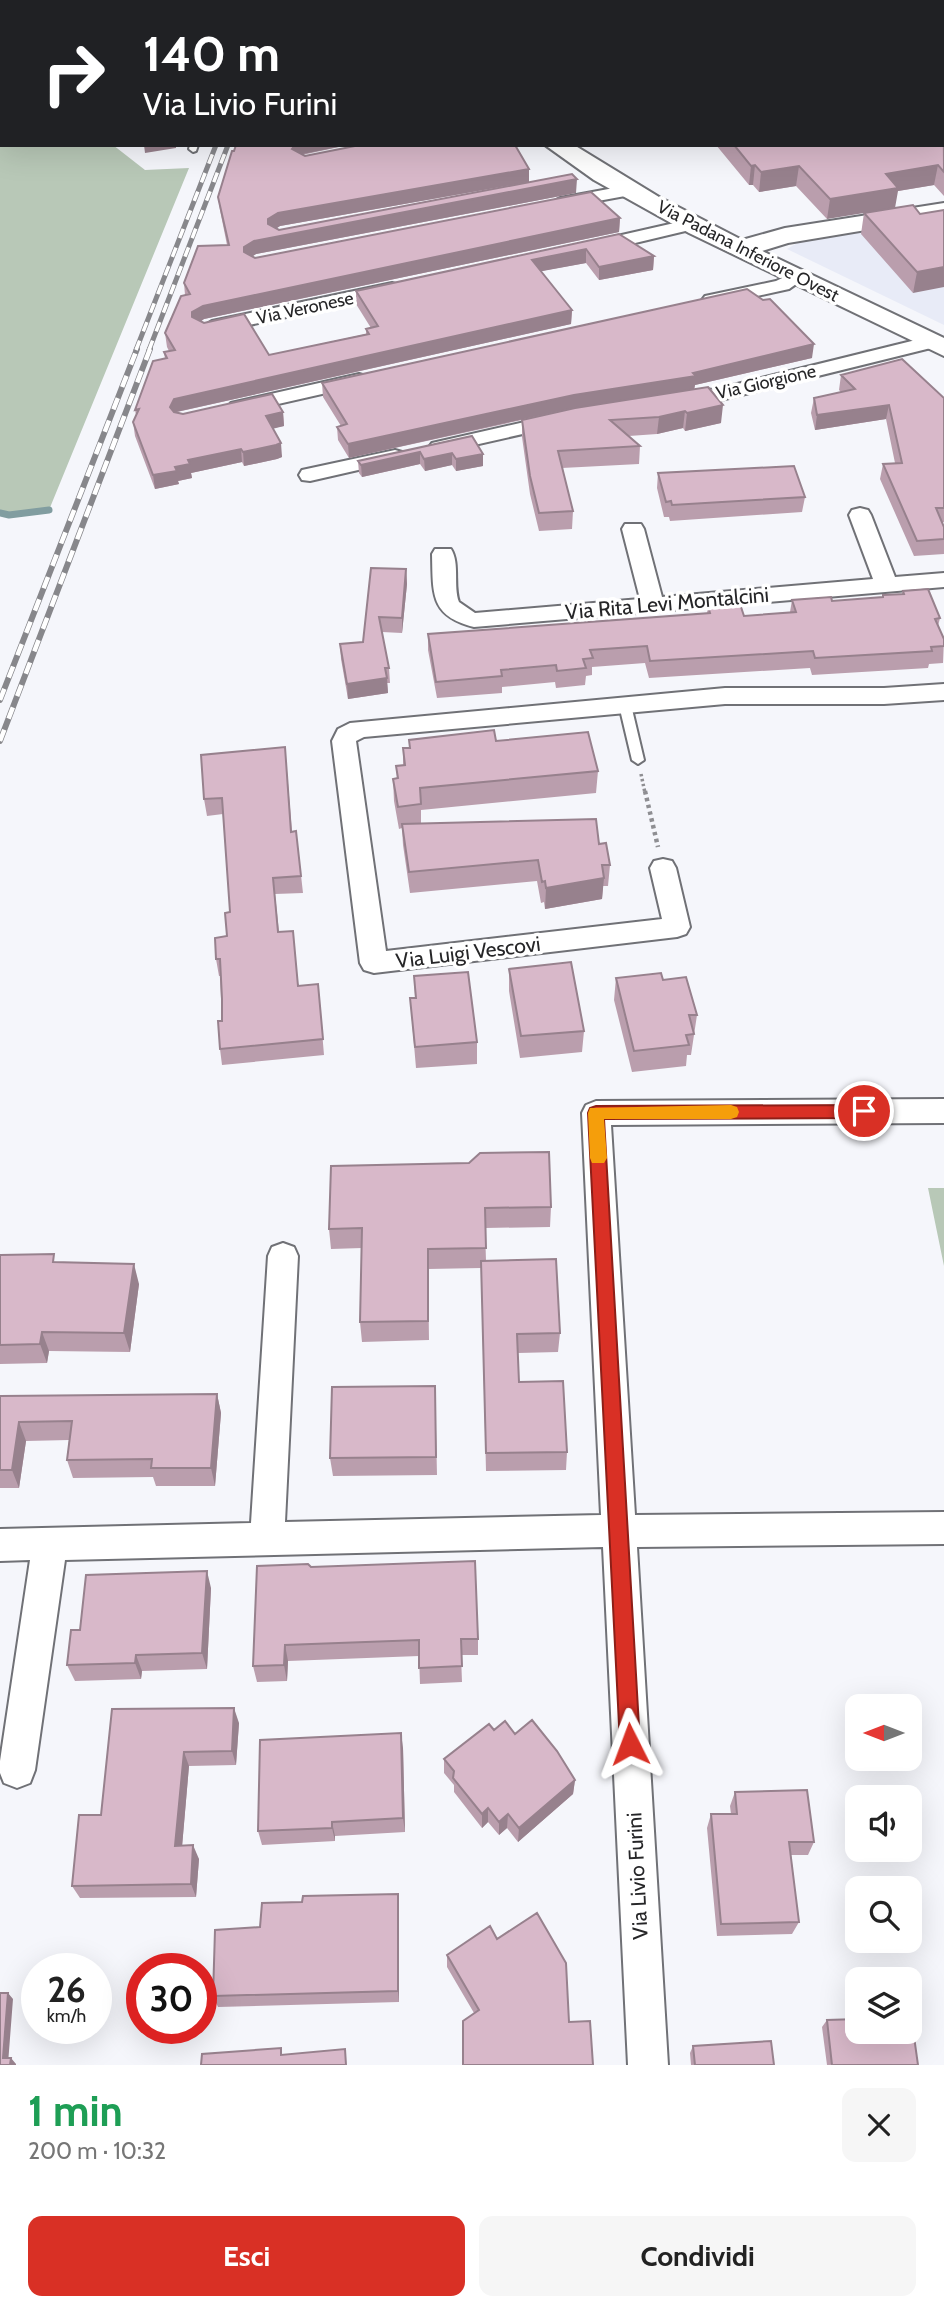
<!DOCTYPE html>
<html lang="it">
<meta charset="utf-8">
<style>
body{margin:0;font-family:Cabin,sans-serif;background:#f6f6f6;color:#222;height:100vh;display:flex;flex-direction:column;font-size:26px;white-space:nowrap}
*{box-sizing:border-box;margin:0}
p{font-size:23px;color:#767676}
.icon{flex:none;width:38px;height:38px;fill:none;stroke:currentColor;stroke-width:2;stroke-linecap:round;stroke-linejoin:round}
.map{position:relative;height:2065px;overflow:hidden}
.sheet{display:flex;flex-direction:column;background:#fff;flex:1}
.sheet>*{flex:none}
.top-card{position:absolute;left:0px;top:0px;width:945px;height:147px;box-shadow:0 7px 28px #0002;background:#202124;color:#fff;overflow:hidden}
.needle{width:46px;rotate:270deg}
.buttons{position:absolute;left:845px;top:1694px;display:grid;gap:14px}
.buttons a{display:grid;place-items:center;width:77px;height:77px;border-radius:14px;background:#fff;box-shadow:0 7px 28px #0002;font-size:35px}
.speed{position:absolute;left:21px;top:1953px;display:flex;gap:14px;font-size:35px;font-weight:700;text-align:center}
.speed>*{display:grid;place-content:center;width:91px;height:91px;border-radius:50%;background:#fff;box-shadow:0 7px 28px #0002;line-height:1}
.speed small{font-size:18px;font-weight:400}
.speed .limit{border:10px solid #d22;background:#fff;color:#111}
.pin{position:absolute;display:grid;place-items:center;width:60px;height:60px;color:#fff;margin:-30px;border:4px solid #fff;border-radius:50%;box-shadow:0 2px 7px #0007}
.me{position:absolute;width:77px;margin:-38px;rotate:357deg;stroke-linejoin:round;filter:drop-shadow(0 0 5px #0008)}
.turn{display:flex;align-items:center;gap:24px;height:147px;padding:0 28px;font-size:32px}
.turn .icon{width:91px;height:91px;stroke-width:2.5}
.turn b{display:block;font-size:49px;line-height:60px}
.round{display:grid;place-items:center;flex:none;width:74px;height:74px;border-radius:14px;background:#f6f6f6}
.head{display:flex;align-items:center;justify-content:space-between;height:119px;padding:0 28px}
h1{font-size:42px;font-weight:800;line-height:52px;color:#1e9e55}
.action{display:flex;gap:14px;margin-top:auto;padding:14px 28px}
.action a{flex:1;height:80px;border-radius:14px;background:#d93025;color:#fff;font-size:28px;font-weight:800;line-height:80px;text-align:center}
.action a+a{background:#f6f6f6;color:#222}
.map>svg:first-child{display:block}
</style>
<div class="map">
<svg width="944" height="2065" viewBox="0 0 944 2065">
<rect width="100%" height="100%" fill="#f5f6fb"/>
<path fill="#e8ebf7" d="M 944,217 L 944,325 L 787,249 L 799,242 Z"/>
<path fill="#b8c8b7" d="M 0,142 L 2,145 L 113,145 L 145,170 L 189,168 L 49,510 L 9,515 L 0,513 Z
M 928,1188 L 944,1188 L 944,1266 Z"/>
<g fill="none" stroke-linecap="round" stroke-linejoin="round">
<path stroke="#819da0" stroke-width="7" d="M 0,513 L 9,515 L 49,510"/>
<defs>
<path id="lane" d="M 249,0 L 257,0 L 248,2 Z
M 190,145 L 198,145 L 196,151 L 193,152 L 189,149 Z
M 625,701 L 631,705 L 644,760 L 638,764 L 632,760 L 619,705 Z"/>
<path id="street" d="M 429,0 L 445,0 L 447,2 L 430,2 Z
M 630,185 L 636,186 L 639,190 L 636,194 L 560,208 L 551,203 L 560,198 Z
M 692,219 L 701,224 L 698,228 L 589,254 L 580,248 L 582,244 Z
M 797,271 L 806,277 L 789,289 L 712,306 L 702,300 L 705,296 L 776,281 Z
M 392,283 L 399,285 L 402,289 L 399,293 L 212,333 L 202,327 L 212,321 Z
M 932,336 L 939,338 L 942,342 L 939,346 L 721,400 L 679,406 L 672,404 L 669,400 L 672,396 L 721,388 Z
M 359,374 L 366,376 L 369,380 L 366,384 L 238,413 L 231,411 L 228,407 L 231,403 Z
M 560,414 L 567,416 L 570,420 L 567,424 L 439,453 L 432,451 L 429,447 L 432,443 Z
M 395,450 L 402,452 L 406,456 L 402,460 L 310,481 L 302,480 L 299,475 L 302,470 Z
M 860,508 L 868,510 L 871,515 L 895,577 L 944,573 L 944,587 L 474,627 C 430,616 433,594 432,554 L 435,549 L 451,549 C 460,563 453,586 459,602 L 475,613 L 640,599 L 622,529 L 625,524 L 641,524 L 644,529 L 662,597 L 873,579 L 849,515 L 852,510 Z
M 944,684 L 944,700 L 884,704 L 725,704 L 364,737 L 356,741 L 386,951 L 662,919 L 650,868 L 654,861 L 663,859 L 672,861 L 676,868 L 690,927 L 686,934 L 677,937 L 374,973 L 364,970 L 360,963 L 332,741 L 338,729 L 350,723 L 725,688 L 884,688 Z
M 944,1099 L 944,1123 L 611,1125 L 635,1515 L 944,1512 L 944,1544 L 637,1547 L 668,2065 L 628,2065 L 603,1547 L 65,1560 L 35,1770 L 30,1783 L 17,1788 L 4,1783 L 0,1773 L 0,1761 L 30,1560 L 0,1561 L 0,1529 L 251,1523 L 268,1256 L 272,1247 L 283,1243 L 294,1247 L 298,1256 L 285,1522 L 601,1515 L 582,1113 L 586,1105 L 596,1101 Z"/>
<path id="secondary" d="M 387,0 L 409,0 L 410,2 L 388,2 Z
M 545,145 L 574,145 L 659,197 L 742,240 L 785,228 L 944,203 L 944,217 L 788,243 L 762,251 L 944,338 L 944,356 L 689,233 L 594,180 Z"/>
</defs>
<use href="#lane" stroke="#707176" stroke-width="4"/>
<use href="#street" stroke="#707176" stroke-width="4"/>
<use href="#secondary" stroke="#707176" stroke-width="4"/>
<path stroke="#8e8e92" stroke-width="3.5" stroke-dasharray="2.5 2.5" stroke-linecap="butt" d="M 641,774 L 645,793"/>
<path stroke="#8e8e92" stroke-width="4.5" stroke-dasharray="3.5 3.5" stroke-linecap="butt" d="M 645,791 L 658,847"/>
<use href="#lane" fill="#fff" fill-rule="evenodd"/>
<use href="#street" fill="#fff" fill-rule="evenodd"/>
<use href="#secondary" fill="#fff" fill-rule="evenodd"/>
<defs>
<path id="rail-far1" d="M 136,350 L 216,145
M 149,350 L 228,145"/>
<path id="rail" d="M 0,700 L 137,349
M 0,741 L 150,349"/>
</defs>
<use href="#rail-far1" stroke="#87878b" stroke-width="5"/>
<use href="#rail" stroke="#87878b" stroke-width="6"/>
<use href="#rail-far1" stroke="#fff" stroke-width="3.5" stroke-dasharray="10" stroke-linecap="butt"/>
<use href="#rail" stroke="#fff" stroke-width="4.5" stroke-dasharray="12" stroke-linecap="butt"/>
</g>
<path fill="#ba9ead" d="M 511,0 L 632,0 L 633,2 L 513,2 Z
M 674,0 L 903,0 L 929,2 L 675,2 Z
M 944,16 L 944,196 L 934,185 L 898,191 L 827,219 L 796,186 L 759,192 L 753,185 L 749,185 L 716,145 L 943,145 Z
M 236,145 L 348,145 L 302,155 L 305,156 L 529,182 L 280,226 L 276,228 L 279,230 L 576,193 L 256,254 L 252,256 L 255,258 L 620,218 L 619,232 L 204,319 L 201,321 L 269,355 L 366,334 L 366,329 L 371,328 L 356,304 L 356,291 L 619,234 L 654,256 L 653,270 L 599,280 L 586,263 L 541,271 L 572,310 L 571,324 L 177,412 L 183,414 L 283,412 L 284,426 L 273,428 L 282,457 L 277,459 L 244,466 L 242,462 L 191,473 L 192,478 L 178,481 L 179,484 L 155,489 L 135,436 L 133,422 L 136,415 L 135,410 L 165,359 L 164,352 L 169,351 L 167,347 L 165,333 L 185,295 L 184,283 L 227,245 L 220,210 L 218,197 Z
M 944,210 L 913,293 L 861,234 L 864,213 L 920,214 Z
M 812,358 L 695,385 L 694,390 L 708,387 L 721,423 L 685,431 L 683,428 L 657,434 L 629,436 L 640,446 L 639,464 L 562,468 L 573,511 L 572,529 L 539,531 L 530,494 L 522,437 L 522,420 L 349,458 L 338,440 L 337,427 L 341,426 L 323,397 L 322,383 Z
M 841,375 L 944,398 L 944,522 L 942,523 L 944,539 L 944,554 L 914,556 L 880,479 L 883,464 L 895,463 L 886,419 L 815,430 L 811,413 L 814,398 L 841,392 L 839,390 Z
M 472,436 L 483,466 L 456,471 L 452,465 L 425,471 L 420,464 L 362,477 L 359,473 L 358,461 Z
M 658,473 L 805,497 L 802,512 L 670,521 L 669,517 L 664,517 L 657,488 Z
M 406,569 L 407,584 L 402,633 L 382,632 L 389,668 L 390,683 L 387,683 L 388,693 L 348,699 L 341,659 L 340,644 L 363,642 Z
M 903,591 L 940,618 L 938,626 L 944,639 L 943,663 L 929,664 L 928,668 L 812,675 L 810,668 L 649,678 L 645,663 L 592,667 L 592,675 L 586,676 L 585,685 L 556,688 L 555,682 L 502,687 L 502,693 L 437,698 L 428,650 L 428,634 L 707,613 L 708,606 L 744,616 L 790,612 L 792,600 L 832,601 L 882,598 L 883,595 L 902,594 Z
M 409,740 L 496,741 L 598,771 L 596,793 L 421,810 L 421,824 L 599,844 L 610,865 L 608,886 L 603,886 L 602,899 L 545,909 L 544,902 L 541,903 L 537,881 L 410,893 L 403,845 L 402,828 L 399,829 L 394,801 L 393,779 L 397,779 L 396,766 L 403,765 L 403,748 L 409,748 Z
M 285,747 L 292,832 L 296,831 L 303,893 L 275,894 L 279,932 L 299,986 L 318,984 L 324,1055 L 222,1065 L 220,1049 L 222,1021 L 220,976 L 219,976 L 216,959 L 227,936 L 230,912 L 223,814 L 207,816 L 204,799 Z
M 509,969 L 584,1031 L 582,1052 L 520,1058 L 509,991 Z
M 414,976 L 477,1042 L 477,1064 L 416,1068 L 410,998 L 415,998 Z
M 616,978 L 663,980 L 697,1015 L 691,1055 L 687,1055 L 686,1066 L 632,1072 L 614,1000 Z
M 331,1166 L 551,1207 L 550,1227 L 485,1228 L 486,1261 L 560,1333 L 558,1352 L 518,1353 L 519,1382 L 567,1452 L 566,1470 L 486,1471 L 481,1268 L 428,1269 L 429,1340 L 362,1342 L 360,1322 L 362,1248 L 331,1249 L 329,1229 Z
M 0,1255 L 57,1262 L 139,1284 L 130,1352 L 49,1351 L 47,1363 L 0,1364 Z
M 435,1386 L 437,1475 L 333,1476 L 330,1458 Z
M 217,1394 L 221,1413 L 215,1486 L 156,1486 L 153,1477 L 73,1478 L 67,1460 L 69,1440 L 26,1441 L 19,1488 L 0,1488 L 0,1396 Z
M 311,1567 L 478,1639 L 478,1655 L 461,1655 L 462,1682 L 420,1684 L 419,1656 L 288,1661 L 287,1681 L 257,1682 L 253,1666 Z
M 211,1588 L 207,1669 L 142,1671 L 141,1679 L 75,1681 L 67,1665 Z
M 112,1709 L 239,1723 L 236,1765 L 189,1766 L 182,1846 L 199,1859 L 196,1897 L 80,1898 L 72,1886 L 101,1815 Z
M 494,1730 L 515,1734 L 575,1780 L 573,1794 L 518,1842 L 507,1828 L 499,1835 L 488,1822 L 482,1828 L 454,1792 L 454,1785 L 444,1773 L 444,1759 Z
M 403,1748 L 405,1832 L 335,1836 L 335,1841 L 262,1845 L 258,1831 Z
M 735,1792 L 814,1842 L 808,1855 L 791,1855 L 799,1922 L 792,1934 L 717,1936 L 707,1828 L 711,1814 L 731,1814 L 730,1806 Z
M 398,1894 L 399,1906 L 399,2002 L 218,2007 L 213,1996 L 260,1927 L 302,1902 Z
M 497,1939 L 569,2022 L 593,2065 L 474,2013 L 447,1967 L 447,1955 Z
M 827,2020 L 918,2065 L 827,2065 L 822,2027 Z
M 693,2046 L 774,2065 L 691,2065 L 690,2053 Z"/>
<path fill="#97818d" d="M 144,145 L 176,145 L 176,148 L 145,153 Z
M 295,145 L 348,145 L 298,155 L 292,149 Z
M 755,165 L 753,185 L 749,185 L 751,166 Z
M 938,165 L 934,185 L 898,191 L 895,208 L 827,219 L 830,199 L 886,174 Z
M 799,166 L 796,186 L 759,192 L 761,172 Z
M 529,169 L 529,182 L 280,226 L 270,233 L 268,219 L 278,213 Z
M 577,179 L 576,193 L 256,254 L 246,261 L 244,247 L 254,241 Z
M 620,218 L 619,232 L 204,319 L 194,326 L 192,312 L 203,306 Z
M 586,249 L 586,263 L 532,273 L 532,260 Z
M 654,256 L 653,270 L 599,280 L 599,267 Z
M 944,267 L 944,287 L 913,293 L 917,272 Z
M 572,310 L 571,324 L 176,412 L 172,421 L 170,407 L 174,399 Z
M 814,344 L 812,358 L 695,385 L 694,390 L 573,408 L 349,458 L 348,444 L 574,395 L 693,373 Z
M 723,405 L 721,423 L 685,431 L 687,413 Z
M 889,405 L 886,419 L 815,430 L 817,415 Z
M 685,411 L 683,428 L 657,434 L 659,417 Z
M 283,412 L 284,426 L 268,430 L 266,416 Z
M 281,443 L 282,457 L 277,459 L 244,466 L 243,452 Z
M 241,449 L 242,462 L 191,473 L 192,478 L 178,481 L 179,484 L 155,489 L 153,475 L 175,467 L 188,460 Z
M 420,452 L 420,464 L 362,477 L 361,465 Z
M 452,453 L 452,465 L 425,471 L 424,459 Z
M 483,454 L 483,466 L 456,471 L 456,459 Z
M 406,569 L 407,584 L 402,633 L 402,618 Z
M 387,678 L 388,693 L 348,699 L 347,684 Z
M 604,878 L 602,899 L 545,909 L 546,888 Z
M 134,1264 L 139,1284 L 130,1352 L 124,1333 Z
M 42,1332 L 49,1351 L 47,1363 L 40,1344 Z
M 217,1394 L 221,1413 L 215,1486 L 211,1468 Z
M 19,1422 L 26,1441 L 19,1488 L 12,1470 Z
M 207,1571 L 211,1588 L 207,1669 L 202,1653 Z
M 285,1645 L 288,1661 L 287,1681 L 284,1665 Z
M 136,1655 L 142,1671 L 141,1679 L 135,1663 Z
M 234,1708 L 239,1723 L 236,1765 L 232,1751 Z
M 401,1733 L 403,1748 L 405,1832 L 403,1818 Z
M 184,1752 L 189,1766 L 181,1859 L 175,1846 Z
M 575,1780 L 573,1794 L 518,1842 L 519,1828 Z
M 488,1808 L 488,1822 L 482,1828 L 482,1814 Z
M 508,1814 L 507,1828 L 499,1835 L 499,1822 Z
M 332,1822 L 335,1836 L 335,1841 L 332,1828 Z
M 193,1845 L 199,1859 L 196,1897 L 191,1884 Z
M 398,1894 L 399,1906 L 399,2002 L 398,1991 Z
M 8,1993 L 13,1999 L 8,2064 L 3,2058 Z
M 11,2058 L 16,2064 L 16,2065 L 10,2065 Z"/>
<path fill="#d8b8c9" stroke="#97818d" stroke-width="2" d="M 87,0 L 110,0 L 111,2 L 80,1 Z
M 315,0 L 367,0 L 368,2 L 316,2 Z
M 526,0 L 632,0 L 633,2 L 527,2 Z
M 691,0 L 927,0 L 929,2 L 693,2 Z
M 943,15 L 944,172 L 938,165 L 886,174 L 898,188 L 830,199 L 799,166 L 761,172 L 755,165 L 751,166 L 734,145 L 943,145 Z
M 236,145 L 295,145 L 292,149 L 305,156 L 360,145 L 515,145 L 529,169 L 278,213 L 268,219 L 268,224 L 279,230 L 572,174 L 577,179 L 254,241 L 244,247 L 244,252 L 255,258 L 591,192 L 620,218 L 203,306 L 192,312 L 192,317 L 204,323 L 244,314 L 269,355 L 369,334 L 366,329 L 378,326 L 356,291 L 619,234 L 654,256 L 599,267 L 586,249 L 532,260 L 572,310 L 174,399 L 170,407 L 174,412 L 183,414 L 272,394 L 283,412 L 266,416 L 281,443 L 276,445 L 243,452 L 241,449 L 188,460 L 190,464 L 175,467 L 177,471 L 153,475 L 133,422 L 139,409 L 135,410 L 153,361 L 167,358 L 164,352 L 175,350 L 165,333 L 181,296 L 190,294 L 184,283 L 198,246 L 229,245 L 218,197 L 232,151 L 234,151 Z
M 913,205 L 920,214 L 944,210 L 944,267 L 917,272 L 864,213 Z
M 747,289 L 763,300 L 770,299 L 814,344 L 693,373 L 696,376 L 574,395 L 348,444 L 337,427 L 347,424 L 322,383 Z
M 902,359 L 944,398 L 944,508 L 936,508 L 944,527 L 944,539 L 917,541 L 883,464 L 902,463 L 889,405 L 817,415 L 814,398 L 855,389 L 841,375 Z
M 708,387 L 723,405 L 687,413 L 685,411 L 659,417 L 610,420 L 640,446 L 558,451 L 573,511 L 539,513 L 530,476 L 522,420 L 575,408 Z
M 472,436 L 483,454 L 456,459 L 452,453 L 424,459 L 420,452 L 361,465 L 358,461 Z
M 794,466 L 805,497 L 672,505 L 671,501 L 666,502 L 658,473 Z
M 371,568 L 406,569 L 402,618 L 379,617 L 389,668 L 385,668 L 387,678 L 347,684 L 340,644 L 363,642 Z
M 928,589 L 940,618 L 935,619 L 944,639 L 944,646 L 931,647 L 932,651 L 815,658 L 813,651 L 650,661 L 647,646 L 590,650 L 593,658 L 583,659 L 586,668 L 557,671 L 556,665 L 501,670 L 502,676 L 436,682 L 428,634 L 710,613 L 708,606 L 740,604 L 744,616 L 796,612 L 792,600 L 831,597 L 832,601 L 883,597 L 883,595 L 904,594 L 903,591 Z
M 494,730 L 496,741 L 588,732 L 598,771 L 420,788 L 421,804 L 398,807 L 393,779 L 398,778 L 396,766 L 405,765 L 403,748 L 410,748 L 409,740 Z
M 285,747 L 291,832 L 296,831 L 301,876 L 273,878 L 278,932 L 293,931 L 298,986 L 318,984 L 323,1039 L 220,1049 L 218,1021 L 222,1021 L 222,999 L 220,959 L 216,959 L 215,938 L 227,936 L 225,913 L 230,912 L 222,798 L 204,799 L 201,755 Z
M 596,819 L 599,844 L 606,843 L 610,865 L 602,865 L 604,878 L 546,888 L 545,881 L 542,882 L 538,860 L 409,872 L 402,824 Z
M 571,962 L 584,1031 L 521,1036 L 509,969 Z
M 468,972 L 477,1042 L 415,1047 L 410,998 L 416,998 L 414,976 Z
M 661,973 L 663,980 L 686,977 L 697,1015 L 689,1015 L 694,1034 L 686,1035 L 689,1045 L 634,1051 L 616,978 Z
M 549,1152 L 551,1207 L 485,1208 L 486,1248 L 428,1249 L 428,1321 L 360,1322 L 362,1228 L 329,1229 L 331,1166 L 469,1163 L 480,1153 Z
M 54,1254 L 53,1262 L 134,1264 L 124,1333 L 42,1332 L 40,1344 L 0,1345 L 0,1255 Z
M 556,1259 L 560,1333 L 517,1334 L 519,1382 L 563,1381 L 567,1452 L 486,1453 L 481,1261 Z
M 435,1386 L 436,1457 L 330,1458 L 332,1387 Z
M 217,1394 L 211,1468 L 151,1468 L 152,1459 L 67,1460 L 72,1421 L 19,1422 L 12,1470 L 0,1470 L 0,1396 Z
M 475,1561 L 478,1639 L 461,1639 L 462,1666 L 419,1668 L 419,1640 L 285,1645 L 284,1665 L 253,1666 L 257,1566 L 308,1564 L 311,1567 Z
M 207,1571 L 202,1653 L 136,1655 L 135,1663 L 67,1665 L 71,1630 L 80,1630 L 86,1575 Z
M 234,1708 L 232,1751 L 184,1752 L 175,1846 L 193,1845 L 191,1884 L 72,1886 L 79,1815 L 101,1815 L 112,1709 Z
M 532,1720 L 557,1751 L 575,1780 L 519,1828 L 508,1814 L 499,1822 L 488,1808 L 482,1814 L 453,1778 L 454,1771 L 444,1759 L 489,1724 L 494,1730 L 505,1721 L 515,1734 Z
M 401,1733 L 403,1818 L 332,1822 L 332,1828 L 258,1831 L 260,1740 Z
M 807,1790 L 814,1842 L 789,1842 L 799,1922 L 721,1924 L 711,1814 L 737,1814 L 735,1792 Z
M 398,1894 L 398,1991 L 213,1996 L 215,1930 L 260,1927 L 262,1903 L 302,1902 L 303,1896 Z
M 537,1913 L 566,1963 L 569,2022 L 590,2021 L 593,2065 L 463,2065 L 463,2021 L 479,2010 L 447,1955 L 490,1926 L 497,1939 Z
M 0,1993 L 8,1993 L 3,2058 L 11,2058 L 10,2065 L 0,2065 Z
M 910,2008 L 918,2065 L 832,2065 L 827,2020 L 858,2019 L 858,2032 L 910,2032 Z
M 771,2041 L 774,2065 L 695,2065 L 693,2046 Z
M 281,2048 L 281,2055 L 345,2049 L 346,2065 L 201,2065 L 202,2054 Z"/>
<path fill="#d93025" stroke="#8d1f18" stroke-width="2" d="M 864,1105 L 869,1107 L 872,1111 L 869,1116 L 864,1118 L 604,1119 L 640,1744 L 637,1752 L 630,1755 L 623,1752 L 620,1744 L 588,1113 L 590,1108 L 596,1106 Z"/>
<path fill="#f59e0b" d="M 731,1105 L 737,1107 L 739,1112 L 737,1117 L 731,1119 L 604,1119 L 607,1158 L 604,1163 L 592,1163 L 590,1158 L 588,1113 L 590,1108 Z"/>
<g text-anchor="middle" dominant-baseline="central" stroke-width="7" stroke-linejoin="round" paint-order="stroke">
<g font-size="18" fill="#262628" stroke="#fff">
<text transform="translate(748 251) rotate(27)">Via Padana Inferiore Ovest</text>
<text transform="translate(305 308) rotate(-12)">Via Veronese</text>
<text transform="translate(766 382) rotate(-13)">Via Giorgione</text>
</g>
<g font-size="21" fill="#262628" stroke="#fff">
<text transform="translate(667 603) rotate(-5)">Via Rita Levi Montalcini</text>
<text transform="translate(468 952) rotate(-7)">Via Luigi Vescovi</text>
<text transform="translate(637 1876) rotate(-93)">Via Livio Furini</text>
</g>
</g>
</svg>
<div class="buttons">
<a><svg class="needle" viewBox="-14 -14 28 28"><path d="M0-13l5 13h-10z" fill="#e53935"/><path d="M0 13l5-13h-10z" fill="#767676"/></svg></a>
<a><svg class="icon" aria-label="sound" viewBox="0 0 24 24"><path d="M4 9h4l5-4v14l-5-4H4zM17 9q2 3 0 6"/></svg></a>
<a><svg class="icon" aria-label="search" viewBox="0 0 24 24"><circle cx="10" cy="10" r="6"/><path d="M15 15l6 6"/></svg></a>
<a><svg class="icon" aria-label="layers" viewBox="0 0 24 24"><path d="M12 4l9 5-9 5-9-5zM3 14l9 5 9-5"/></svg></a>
</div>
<div class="speed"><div>26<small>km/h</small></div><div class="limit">30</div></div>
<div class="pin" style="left:864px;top:1111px;background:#d93025"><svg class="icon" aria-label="arrive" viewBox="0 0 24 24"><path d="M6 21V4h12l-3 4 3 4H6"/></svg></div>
<svg class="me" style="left:630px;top:1744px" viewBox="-20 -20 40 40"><path d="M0-17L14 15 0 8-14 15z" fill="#d93025" stroke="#fff" stroke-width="4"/></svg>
<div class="top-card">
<div class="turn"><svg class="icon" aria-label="right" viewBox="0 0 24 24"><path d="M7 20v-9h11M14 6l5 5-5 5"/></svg><div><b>140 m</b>Via Livio Furini</div></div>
</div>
</div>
<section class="sheet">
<div class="head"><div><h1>1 min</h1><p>200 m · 10:32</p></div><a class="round"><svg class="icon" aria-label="close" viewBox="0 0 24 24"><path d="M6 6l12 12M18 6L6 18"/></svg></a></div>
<div class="action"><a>Esci</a><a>Condividi</a></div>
</section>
